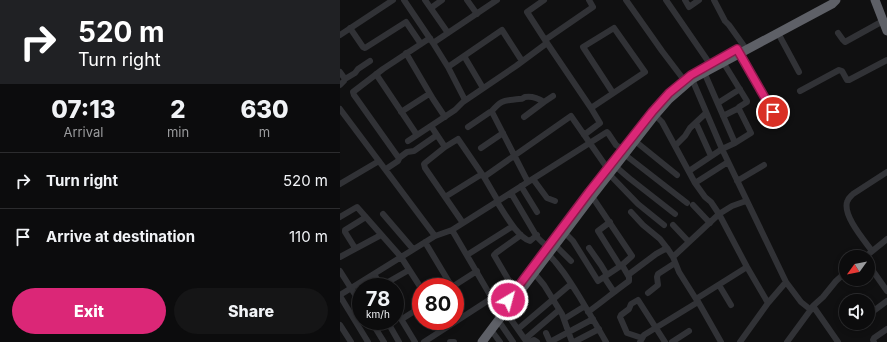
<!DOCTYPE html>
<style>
body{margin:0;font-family:Inter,sans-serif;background:#151516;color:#f1f3f6;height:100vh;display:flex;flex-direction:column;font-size:15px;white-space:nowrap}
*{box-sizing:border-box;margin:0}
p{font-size:13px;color:#9a9b9d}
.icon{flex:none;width:22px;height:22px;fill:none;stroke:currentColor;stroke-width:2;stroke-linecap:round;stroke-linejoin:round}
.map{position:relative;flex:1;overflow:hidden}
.drawer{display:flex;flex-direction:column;background:#0c0c0d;width:340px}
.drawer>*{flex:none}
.hud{background:#202124;color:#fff;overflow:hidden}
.needle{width:26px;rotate:237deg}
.fabs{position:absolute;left:499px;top:250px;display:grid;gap:8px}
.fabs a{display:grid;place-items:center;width:36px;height:36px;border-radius:50%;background:#0c0c0d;box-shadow:0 2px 6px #0003,0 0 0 1px #2c2c2e;font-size:20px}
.speed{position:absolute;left:12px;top:278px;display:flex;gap:8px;font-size:20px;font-weight:700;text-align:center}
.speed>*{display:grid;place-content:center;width:52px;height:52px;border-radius:50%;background:#0c0c0d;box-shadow:0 2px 6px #0003,0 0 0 1px #2c2c2e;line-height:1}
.speed small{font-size:10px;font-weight:400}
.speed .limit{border:6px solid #d22;background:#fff;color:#111}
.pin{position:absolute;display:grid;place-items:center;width:34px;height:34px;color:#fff;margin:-17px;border:2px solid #fff;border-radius:50%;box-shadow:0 1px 4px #0007}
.me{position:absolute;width:44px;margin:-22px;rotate:37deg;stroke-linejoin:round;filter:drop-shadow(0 0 3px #0008)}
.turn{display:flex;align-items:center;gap:14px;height:84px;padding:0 12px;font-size:18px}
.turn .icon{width:52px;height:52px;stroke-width:2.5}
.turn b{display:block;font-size:28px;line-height:34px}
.eta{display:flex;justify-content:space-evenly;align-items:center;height:68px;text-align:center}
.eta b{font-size:24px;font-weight:800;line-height:28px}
.button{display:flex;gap:8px;margin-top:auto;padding:8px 12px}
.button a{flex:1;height:46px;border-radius:24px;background:#db2777;color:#fff;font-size:16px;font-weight:800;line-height:46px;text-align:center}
.button a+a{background:#151516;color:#f1f3f6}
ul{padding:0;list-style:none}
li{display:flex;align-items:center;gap:12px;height:56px;padding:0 12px;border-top:1px solid #2c2c2e}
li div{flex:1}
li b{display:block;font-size:15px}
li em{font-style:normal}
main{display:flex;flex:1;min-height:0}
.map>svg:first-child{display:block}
</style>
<main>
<section class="drawer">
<div class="hud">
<div class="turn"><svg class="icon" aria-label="right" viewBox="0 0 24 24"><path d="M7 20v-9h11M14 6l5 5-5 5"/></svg><div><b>520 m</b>Turn right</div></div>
</div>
<div class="eta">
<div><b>07:13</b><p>Arrival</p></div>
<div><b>2</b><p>min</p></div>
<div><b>630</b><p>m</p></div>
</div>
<ul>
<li><svg class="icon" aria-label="right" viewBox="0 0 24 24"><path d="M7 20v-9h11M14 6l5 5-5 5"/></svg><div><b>Turn right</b></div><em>520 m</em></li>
<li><svg class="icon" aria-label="arrive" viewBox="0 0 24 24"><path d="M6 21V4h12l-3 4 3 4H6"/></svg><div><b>Arrive at destination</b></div><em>110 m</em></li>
</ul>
<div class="button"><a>Exit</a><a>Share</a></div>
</section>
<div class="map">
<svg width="547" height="342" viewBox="0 0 547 342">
<rect width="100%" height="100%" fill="#101011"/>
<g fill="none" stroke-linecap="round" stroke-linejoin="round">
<path stroke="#313236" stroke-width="6" d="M 64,0 L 93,43 L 157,0
M 85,0 L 108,33
M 127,0 L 137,14
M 204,0 L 187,12 L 207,43
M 286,0 L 322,51 L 344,80
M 326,0 L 370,64
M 345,0 L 349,7 L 359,0
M 374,0 L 385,21 L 389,25 L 404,46
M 91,8 L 102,0
M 10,28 L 23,47 L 25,48 L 66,22 L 81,44
M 438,33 L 459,72
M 498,33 L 503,40 L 505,42 L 543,21
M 0,35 L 53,0
M 205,40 L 253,7 L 249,0
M 93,43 L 108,67
M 397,49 L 433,112
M 66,53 L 93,99 L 105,117
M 124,56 L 143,88
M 383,62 L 407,101 L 407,102 L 399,107 L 399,109 L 411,133 L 395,143
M 0,72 L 5,79 L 4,81 L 0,85
M 36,74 L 77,135
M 5,79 L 15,73 L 18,69 L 30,61
M 352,79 L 382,149 L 446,282 L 461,302 L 471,310
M 460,91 L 499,70 L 502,71 L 507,80 L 509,80 L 547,60
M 125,100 L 108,67 L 162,30 L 182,61
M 378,103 L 400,89
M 0,109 L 95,236
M 61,112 L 89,94
M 151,112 C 162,99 164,101 179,99 C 184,99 181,99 185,97 C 192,96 198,98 204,102 L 213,96
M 312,112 L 322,122 L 355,183 L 365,197 L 371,202 L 379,214 L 407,267 L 428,303 L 446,282
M 383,116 L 399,108
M 184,117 L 204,102
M 356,123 L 371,156
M 91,126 L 105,147
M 128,127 L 150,112 L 152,112 L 188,182
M 244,135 L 260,123 L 251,108
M 68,141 L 115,110 L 123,102 L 176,66 L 207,43 L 251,108 C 269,96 287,84 305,72 L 274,28 L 243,47 L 273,93
M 295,141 L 337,175
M 335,146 L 345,136 L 350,128 L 366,113
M 141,148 L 163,133
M 284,154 L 347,203
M 59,158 L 67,152 L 74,151 L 97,135
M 275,166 L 289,178 L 335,214
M 46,169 L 58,161 L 59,159 L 58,157 L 14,95 L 13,92 L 43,69 L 90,38
M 349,171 L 382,149 L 395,143 L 364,72
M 269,174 L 298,204 L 324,225
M 193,179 L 207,198 L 215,201
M 397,181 L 424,165
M 355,183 L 388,162
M 0,184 L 39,161
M 181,186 L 197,212
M 171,193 L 197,237 L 201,241 L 208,247
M 105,197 L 142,174
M 158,201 L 144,177 L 231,116 L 270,172
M 406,201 L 392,206 L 379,214 L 333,257 L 339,272 L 356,299 L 407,267
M 157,202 C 164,212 177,237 190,241 L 197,235
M 353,205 L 370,223
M 291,212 L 303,225 L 320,239 L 327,248
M 43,214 L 73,249
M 0,217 L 17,207 L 61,257 L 81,288
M 270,222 L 258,231 L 280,266
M 123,223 L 85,168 L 84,164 L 85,163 L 105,147 L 118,139 L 144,177
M 333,225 L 349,242
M 112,230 L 267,132 L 268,133 L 276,145 L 282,149
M 223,231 L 233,241 L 258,281 L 282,265 L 292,256 L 249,192
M 85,242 L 112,287
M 215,245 L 231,261
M 15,248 L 5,232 L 5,230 L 26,217
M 249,248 L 261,265 L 267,275
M 205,251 C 219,264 229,280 239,296 C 248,311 257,326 266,342
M 532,251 C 524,240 503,216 507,202 C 508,198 510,197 513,194 L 547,172
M 127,255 L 173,226
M 0,257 L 41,235
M 525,257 L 547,239
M 528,264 L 547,291
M 0,271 L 21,304
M 194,273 L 204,285 L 222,314 L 232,342
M 34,274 L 42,287
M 288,275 L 316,254 L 327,248 L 333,257
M 264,277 L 274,292
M 379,285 L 391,305
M 41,286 L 69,270
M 112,287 L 137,271
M 177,289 L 168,279 L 154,255 L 156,253 L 181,235
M 308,293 L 318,285 L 317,277 L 318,274 L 335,263
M 0,295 L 95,236 L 112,230 L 160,312
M 0,296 L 28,342
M 356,298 L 381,342
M 55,309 L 75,342
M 165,311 L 186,341
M 248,312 C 262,302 275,291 289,281 L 289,277 L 282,265
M 528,315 L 547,301
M 62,319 L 81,307
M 224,319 L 245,306
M 158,320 L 173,342
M 31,321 L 44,342
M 47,321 L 59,342
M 0,325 L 11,342
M 178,329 L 231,284
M 151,330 L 160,342
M 206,333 L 210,342
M 302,338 L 287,333 L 280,317 L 281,315 L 289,309 L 291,304 L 298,300 L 325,342
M 185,339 L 219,310
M 84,342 L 152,298
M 110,342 L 114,342
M 190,342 L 194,340 L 197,342
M 210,342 L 253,319
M 234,342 L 259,329
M 300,342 L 304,335 L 358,302
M 332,342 L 349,331
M 400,342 L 428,303
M 447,342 L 472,308
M 498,342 L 473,306 L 483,297 L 496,281 L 506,272
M 534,342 L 533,340 L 534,338 L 547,329"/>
<path stroke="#5e6067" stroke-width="9" d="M 535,0 L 547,31
M 142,342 L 252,196 L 315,115 L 329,99 L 352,79 L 492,4 L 496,0"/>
</g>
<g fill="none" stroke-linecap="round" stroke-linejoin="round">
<defs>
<path id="route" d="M 168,300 L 249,192 L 312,112 L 329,93 L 351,75 L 397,49 L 433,112"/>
</defs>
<use href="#route" stroke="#8e194d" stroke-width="10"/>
<use href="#route" stroke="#db2777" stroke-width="7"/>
</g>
</svg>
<div class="fabs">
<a><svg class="needle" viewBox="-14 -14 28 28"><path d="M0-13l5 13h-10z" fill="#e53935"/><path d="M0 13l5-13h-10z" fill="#9a9b9d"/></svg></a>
<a><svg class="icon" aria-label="sound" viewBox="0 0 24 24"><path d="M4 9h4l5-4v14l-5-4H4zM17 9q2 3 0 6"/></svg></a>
</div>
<div class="speed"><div>78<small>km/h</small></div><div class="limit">80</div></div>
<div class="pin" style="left:433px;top:112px;background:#d93025"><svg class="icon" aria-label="arrive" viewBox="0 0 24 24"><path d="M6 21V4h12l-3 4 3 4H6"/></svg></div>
<svg class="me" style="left:168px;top:300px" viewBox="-20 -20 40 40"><circle r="17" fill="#db2777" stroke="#fff" stroke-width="3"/><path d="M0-11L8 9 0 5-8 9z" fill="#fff"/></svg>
</div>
</main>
